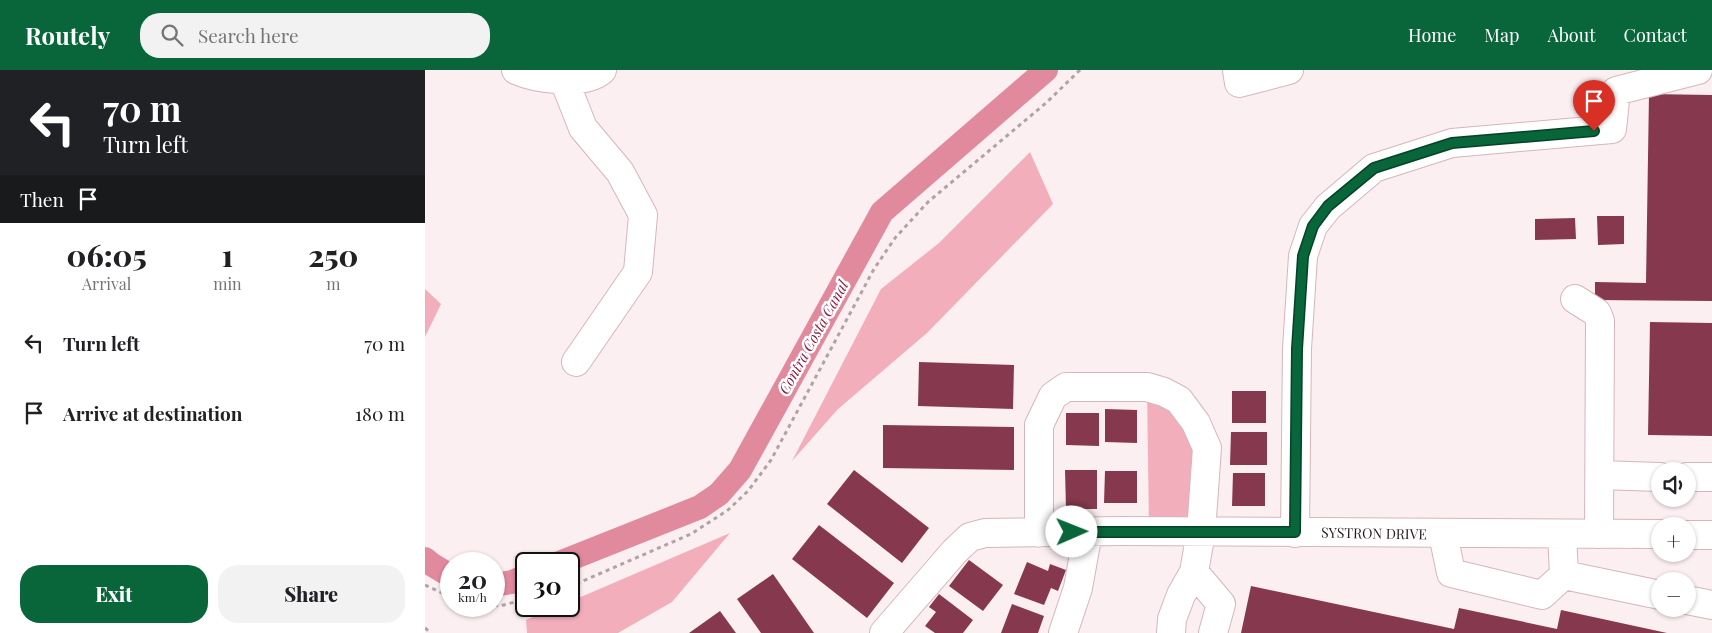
<!DOCTYPE html>
<meta charset="utf-8">
<style>
body{margin:0;font-family:"Playfair Display",serif;background:#f2f2f2;color:#202124;height:100vh;display:flex;flex-direction:column;font-size:19px;white-space:nowrap}
*{box-sizing:border-box;margin:0}
p{font-size:16px;color:#757577}
.icon{flex:none;width:28px;height:28px;fill:none;stroke:currentColor;stroke-width:2;stroke-linecap:round;stroke-linejoin:round}
.map{position:relative;flex:1;overflow:hidden}
.details{display:flex;flex-direction:column;background:#fff;width:425px}
.details>*{flex:none}
.banner{background:#202124;color:#fff;overflow:hidden}
.buttons{position:absolute;left:1226px;top:392px;display:grid;gap:10px}
.buttons a{display:grid;place-items:center;width:45px;height:45px;border-radius:50%;background:#fff;box-shadow:0 1px 4px #0004;font-size:25px}
.speed{position:absolute;left:15px;top:482px;display:flex;gap:10px;font-size:25px;font-weight:700;text-align:center}
.speed>*{display:grid;place-content:center;width:65px;height:65px;border-radius:50%;background:#fff;box-shadow:0 1px 4px #0004;line-height:1}
.speed small{font-size:12px;font-weight:400}
.speed .limit{border:2px solid #111;border-radius:8px;background:#fff;color:#111}
.pin{position:absolute;display:grid;place-items:center;width:42px;height:42px;color:#fff;margin:-51px -21px;border-radius:50% 50% 50% 0;rotate:-45deg;box-shadow:0 0 5px #0007}
.pin .icon{rotate:45deg}
.me{position:absolute;width:55px;margin:-28px;rotate:89deg;stroke-linejoin:round;filter:drop-shadow(0 0 4px #0008)}
.turn{display:flex;align-items:center;gap:18px;height:105px;padding:0 20px;font-size:22px}
.turn .icon{width:65px;height:65px;stroke-width:2.5}
.turn b{display:block;font-size:35px;line-height:42px}
.then{display:flex;align-items:center;height:48px;padding:0 20px;background:#0003;gap:10px;font-size:19px}
.eta{display:flex;justify-content:space-evenly;align-items:center;height:85px;text-align:center}
.eta b{font-size:30px;font-weight:800;line-height:35px}
.cta{display:flex;gap:10px;margin-top:auto;padding:10px 20px}
.cta a{flex:1;height:58px;border-radius:20px;background:#08663a;color:#fff;font-size:20px;font-weight:800;line-height:58px;text-align:center}
.cta a+a{background:#f2f2f2;color:#202124}
ul{padding:0;list-style:none}
li{display:flex;align-items:center;gap:15px;height:70px;padding:0 20px}
li div{flex:1}
li b{display:block;font-size:19px}
li em{font-style:normal}
header{display:flex;align-items:center;gap:30px;box-sizing:border-box;height:70px;padding:0 25px;background:#08663a;color:#fff}
header strong{font-size:24px}
nav{display:flex;gap:28px;margin-inline-start:auto;font-size:18px}
.search{width:350px;height:45px;background:#f2f2f2;display:flex;align-items:center;gap:12px;box-sizing:border-box;padding:0 18px;border-radius:20px;color:#757577;font-size:19px}
main{display:flex;flex:1;min-height:0}
.map>svg:first-child{display:block}
</style>
<header>
<strong>Routely</strong>
<div class="search"><svg class="icon" aria-label="search" viewBox="0 0 24 24"><circle cx="10" cy="10" r="6"/><path d="M15 15l6 6"/></svg>Search here</div>
<nav><a>Home</a><a>Map</a><a>About</a><a>Contact</a></nav>
</header>
<main>
<section class="details">
<div class="banner">
<div class="turn"><svg class="icon" aria-label="left" viewBox="0 0 24 24"><path d="M17 20v-9H6M10 6l-5 5 5 5"/></svg><div><b>70 m</b>Turn left</div></div>
<div class="then">Then<svg class="icon" aria-label="arrive" viewBox="0 0 24 24"><path d="M6 21V4h12l-3 4 3 4H6"/></svg></div>
</div>
<div class="eta">
<div><b>06:05</b><p>Arrival</p></div>
<div><b>1</b><p>min</p></div>
<div><b>250</b><p>m</p></div>
</div>
<ul>
<li><svg class="icon" aria-label="left" viewBox="0 0 24 24"><path d="M17 20v-9H6M10 6l-5 5 5 5"/></svg><div><b>Turn left</b></div><em>70 m</em></li>
<li><svg class="icon" aria-label="arrive" viewBox="0 0 24 24"><path d="M6 21V4h12l-3 4 3 4H6"/></svg><div><b>Arrive at destination</b></div><em>180 m</em></li>
</ul>
<div class="cta"><a>Exit</a><a>Share</a></div>
</section>
<div class="map">
<svg width="1287" height="563" viewBox="0 0 1287 563">
<rect width="100%" height="100%" fill="#fceff1"/>
<path fill="#f3aebc" d="M 605,82 L 628,134 L 502,263 L 413,339 L 367,391 L 456,219 L 514,173 Z
M 0,219 L 16,234 L 0,267 Z
M 722,317 L 771,353 L 776,462 L 724,461 Z
M 305,463 L 247,532 L 193,563 L 102,563 L 101,550 L 133,536 L 144,536 L 144,532 Z"/>
<g fill="none" stroke-linecap="round" stroke-linejoin="round">
<path stroke="#e18a9e" stroke-width="24" d="M 0,489 L 6,494 L 26,506
M 132,494 L 275,437 L 294,424 L 315,400 L 457,142 L 621,0
M 69,515 L 87,512 L 101,506"/>
</g>
<path fill="#86394e" d="M 1224,24 L 1287,25 L 1287,231 L 1170,230 L 1170,212 L 1221,213 Z
M 1172,146 L 1199,146 L 1199,174 L 1173,175 Z
M 1150,148 L 1151,169 L 1110,170 L 1110,149 Z
M 1225,252 L 1287,253 L 1287,366 L 1223,365 Z
M 494,292 L 589,295 L 588,339 L 493,336 Z
M 807,321 L 841,321 L 841,353 L 807,353 Z
M 680,339 L 712,340 L 712,373 L 680,372 Z
M 641,343 L 674,343 L 674,376 L 641,375 Z
M 458,355 L 589,357 L 589,400 L 458,398 Z
M 806,362 L 842,362 L 842,395 L 805,395 Z
M 429,400 L 504,458 L 477,493 L 402,434 Z
M 640,400 L 672,400 L 672,439 L 641,439 Z
M 680,401 L 712,401 L 712,433 L 679,433 Z
M 808,403 L 840,403 L 840,436 L 807,436 Z
M 394,455 L 469,513 L 442,548 L 367,489 Z
M 544,490 L 578,515 L 558,541 L 524,516 Z
M 602,492 L 623,501 L 625,494 L 641,500 L 633,521 L 626,518 L 619,535 L 589,524 Z
M 348,504 L 389,563 L 336,563 L 312,529 Z
M 826,516 L 1029,559 L 1034,538 L 1132,559 L 1136,540 L 1242,563 L 816,563 Z
M 514,524 L 548,550 L 538,563 L 510,563 L 500,556 L 511,542 L 504,537 Z
M 587,534 L 619,546 L 613,563 L 576,563 Z
M 295,541 L 311,563 L 264,563 Z"/>
<g fill="none" stroke-linecap="round" stroke-linejoin="round">
<defs>
<path id="minor" d="M 91,0 C 111,9 160,16 177,0
M 812,0 L 814,13 L 864,0
M 139,10 L 158,58 L 195,102 L 218,145 L 213,202 L 151,292
M 1150,229 L 1172,243 L 1175,251 L 1174,464
M 1175,405 L 1235,407
M 1262,407 L 1287,407
M 614,463 L 614,355 L 628,326 L 641,317 L 722,317 L 739,322 L 754,330 L 771,353 L 782,378 L 776,462 L 769,502 L 756,525 L 747,549 L 746,563
M 870,463 L 872,279 L 878,186 L 888,156 L 903,137 L 949,98 L 1027,73 L 1187,59 L 1191,21 L 1273,0
M 1018,464 L 1026,503 L 1117,525 L 1139,505 L 1137,464
M 1262,465 L 1287,465
M 769,502 L 796,534 L 788,563
M 1139,505 L 1235,525
M 1262,530 L 1287,535
M 459,563 L 530,481 L 545,467 L 560,463 L 696,461 L 1235,464
M 638,563 L 653,518 L 663,462"/>
</defs>
<use href="#minor" stroke="#d5b6bc" stroke-width="30"/>
<path stroke="#afa3a5" stroke-width="3" stroke-dasharray="4 4" stroke-linecap="butt" d="M 0,515 L 26,527
M 144,517 L 266,464 L 303,440 L 323,421 L 346,390 L 449,199 L 470,168 L 503,132 L 621,33 L 655,0
M 69,535 L 75,536 L 101,529
M 0,558 L 6,563"/>
<use href="#minor" stroke="#fff" stroke-width="28"/>
</g>
<g fill="none" stroke-linecap="round" stroke-linejoin="round">
<defs>
<path id="route" d="M 647,462 L 870,462 L 872,279 L 878,186 L 888,156 L 903,136 L 949,98 L 1027,73 L 1169,61"/>
</defs>
<use href="#route" stroke="#054226" stroke-width="12"/>
<use href="#route" stroke="#08663a" stroke-width="9"/>
</g>
<g text-anchor="middle" dominant-baseline="central" stroke-width="5" stroke-linejoin="round" paint-order="stroke">
<g font-size="14" fill="#261b1d" stroke="#fff">
<text transform="translate(949 463) rotate(1)">SYSTRON DRIVE</text>
</g>
<g font-size="15" font-style="italic" fill="#872244" stroke="#fff">
<text transform="translate(388 267) rotate(-61)">Contra Costa Canal</text>
</g>
</g>
</svg>
<div class="buttons">
<a><svg class="icon" aria-label="sound" viewBox="0 0 24 24"><path d="M4 9h4l5-4v14l-5-4H4zM17 9q2 3 0 6"/></svg></a>
<a>+</a>
<a>−</a>
</div>
<div class="speed"><div>20<small>km/h</small></div><div class="limit">30</div></div>
<div class="pin" style="left:1169px;top:61px;background:#d93025"><svg class="icon" aria-label="arrive" viewBox="0 0 24 24"><path d="M6 21V4h12l-3 4 3 4H6"/></svg></div>
<svg class="me" style="left:647px;top:462px" viewBox="-20 -20 40 40"><circle r="19" fill="#fff"/><path d="M0-13L10 11 0 6-10 11z" fill="#08663a"/></svg>
</div>
</main>
